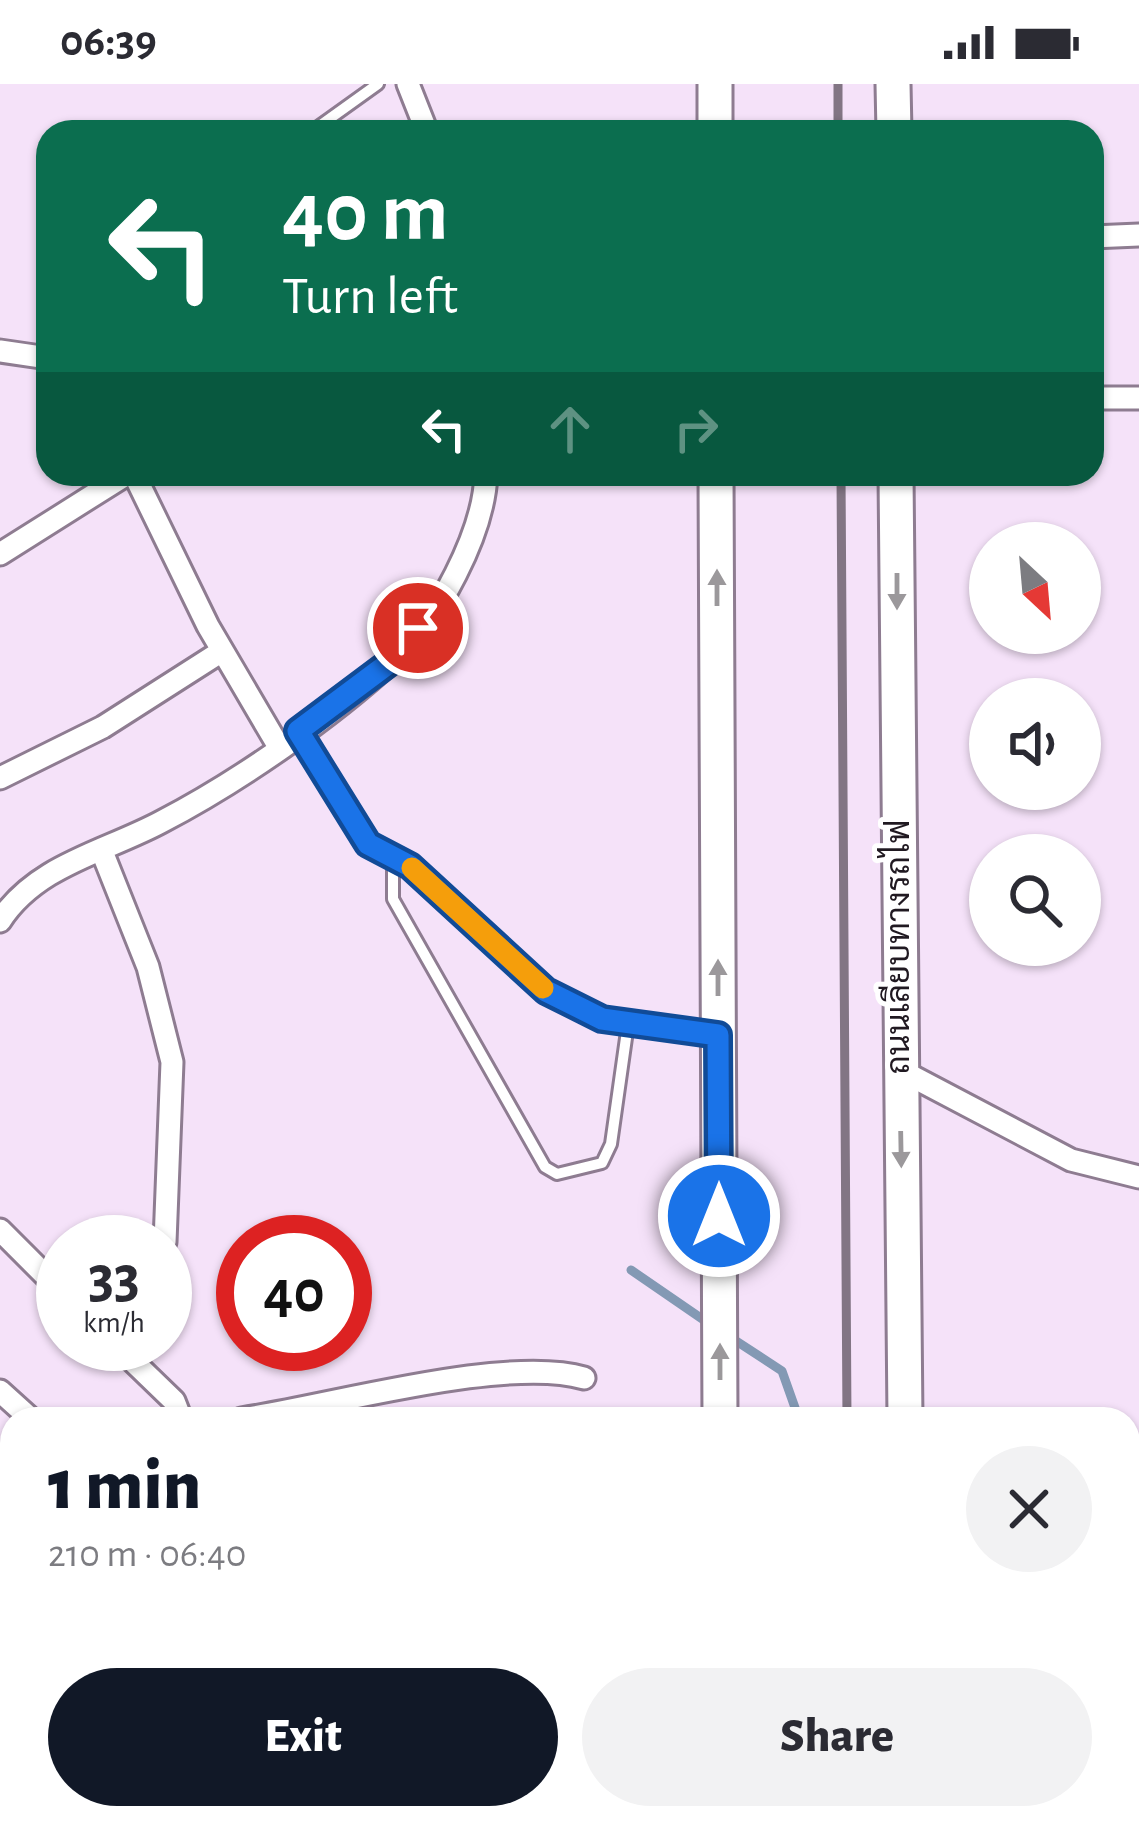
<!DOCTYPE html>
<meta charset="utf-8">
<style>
body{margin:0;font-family:"Alegreya Sans",Sarabun,sans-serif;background:#f2f2f3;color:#2b2b33;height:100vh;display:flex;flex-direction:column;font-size:45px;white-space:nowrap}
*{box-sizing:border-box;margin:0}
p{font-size:39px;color:#7c7c81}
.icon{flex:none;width:66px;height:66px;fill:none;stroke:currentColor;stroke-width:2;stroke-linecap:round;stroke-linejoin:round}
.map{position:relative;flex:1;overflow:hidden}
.side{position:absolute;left:0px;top:1323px;width:1140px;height:423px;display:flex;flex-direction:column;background:#fff;border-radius:36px 36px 0 0;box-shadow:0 3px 9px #0004}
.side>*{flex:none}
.top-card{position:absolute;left:36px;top:36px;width:1068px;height:366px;border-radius:36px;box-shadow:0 3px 9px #0004;background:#0b6e4f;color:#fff;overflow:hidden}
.needle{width:78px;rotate:154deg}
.tools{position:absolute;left:969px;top:438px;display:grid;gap:24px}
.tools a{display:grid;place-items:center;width:132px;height:132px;border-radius:50%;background:#fff;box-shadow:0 3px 9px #0004;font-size:60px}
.speed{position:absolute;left:36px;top:1131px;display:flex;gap:24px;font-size:60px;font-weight:700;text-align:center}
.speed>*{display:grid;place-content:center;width:156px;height:156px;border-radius:50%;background:#fff;box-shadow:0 3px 9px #0004;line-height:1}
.speed small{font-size:30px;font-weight:400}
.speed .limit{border:18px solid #d22;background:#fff;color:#111}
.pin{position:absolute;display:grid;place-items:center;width:102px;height:102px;color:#fff;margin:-51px;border:6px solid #fff;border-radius:50%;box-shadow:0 3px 12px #0007}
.me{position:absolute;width:132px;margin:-66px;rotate:0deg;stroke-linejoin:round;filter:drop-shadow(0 0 9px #0008)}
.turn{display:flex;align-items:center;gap:42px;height:252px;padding:0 48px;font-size:54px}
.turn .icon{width:156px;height:156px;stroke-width:2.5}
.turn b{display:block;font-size:84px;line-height:102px}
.lanes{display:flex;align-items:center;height:114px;padding:0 48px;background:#0003;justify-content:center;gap:60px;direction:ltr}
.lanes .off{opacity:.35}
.round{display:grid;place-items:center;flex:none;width:126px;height:126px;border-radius:63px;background:#f2f2f3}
.headline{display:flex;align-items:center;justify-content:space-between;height:204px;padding:0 48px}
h1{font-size:72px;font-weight:800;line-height:90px;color:#111827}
.primary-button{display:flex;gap:24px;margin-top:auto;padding:24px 48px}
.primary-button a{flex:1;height:138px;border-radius:72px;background:#111827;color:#fff;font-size:48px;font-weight:800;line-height:138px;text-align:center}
.primary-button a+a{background:#f2f2f3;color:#2b2b33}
.status{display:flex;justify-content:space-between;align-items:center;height:84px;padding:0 60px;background:#fff;direction:ltr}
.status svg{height:33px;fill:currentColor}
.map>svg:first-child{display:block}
</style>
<div class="status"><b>06:39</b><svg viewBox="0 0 49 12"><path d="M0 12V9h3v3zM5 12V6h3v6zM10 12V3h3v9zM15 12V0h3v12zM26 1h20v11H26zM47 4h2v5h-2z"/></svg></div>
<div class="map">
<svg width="1139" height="1745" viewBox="0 0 1139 1745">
<rect width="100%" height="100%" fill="#f5e2f9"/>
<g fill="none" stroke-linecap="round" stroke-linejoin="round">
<path stroke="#8399b4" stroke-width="9" d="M 631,1186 L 711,1241
M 730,1253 L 782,1287 L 799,1335
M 1128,1492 L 1139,1509"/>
<defs>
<path id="lane" d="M 311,48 L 378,0
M 299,649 L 368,760 L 410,782 L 546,907 L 602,936 L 715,951
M 393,774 L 393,815 L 545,1083 L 557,1090 L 602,1079 L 611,1060 L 628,940"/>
<path id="street" d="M 408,0 L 427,48
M 1092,153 L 1139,151
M 0,267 L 48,274
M 1092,314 L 1139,314
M 134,390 L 208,542 L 279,663
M 0,470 L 127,390
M 0,694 L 103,643 L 222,567
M 101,765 L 148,883 L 172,978 L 165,1158
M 0,837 C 36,781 105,768 161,738 C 238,698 330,634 394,575 C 438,536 484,449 486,390
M 900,986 L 1071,1076 L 1139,1093
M 0,1146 L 63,1209
M 115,1260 L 174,1317 L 181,1335
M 0,1307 L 31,1335
M 241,1335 C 330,1322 506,1271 584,1294
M 131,1734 L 135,1745
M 426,1734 L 433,1745
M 28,1745 L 70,1734"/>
<path id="secondary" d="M 715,0 L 715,48
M 893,0 L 894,48
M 716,390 L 720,1335
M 896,390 L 905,1335
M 724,1734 L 724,1745
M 907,1734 L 907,1745"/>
</defs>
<use href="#lane" stroke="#8e7c91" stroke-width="16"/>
<use href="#street" stroke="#8e7c91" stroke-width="27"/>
<use href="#secondary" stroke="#8e7c91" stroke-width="39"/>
<use href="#lane" stroke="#fff" stroke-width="10"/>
<use href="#street" stroke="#fff" stroke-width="21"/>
<use href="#secondary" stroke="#fff" stroke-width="33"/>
<path stroke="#827584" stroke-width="9" d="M 838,0 L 838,48
M 841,390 L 847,1335
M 850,1734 L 850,1745"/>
</g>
<defs><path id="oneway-solid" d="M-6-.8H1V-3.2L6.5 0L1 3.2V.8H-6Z" transform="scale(3)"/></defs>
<g fill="#9b989b">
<use href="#oneway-solid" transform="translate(717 504) rotate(-90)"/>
<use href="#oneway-solid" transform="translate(897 507) rotate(90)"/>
<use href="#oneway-solid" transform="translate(718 894) rotate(-90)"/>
<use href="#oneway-solid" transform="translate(901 1065) rotate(89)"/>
<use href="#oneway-solid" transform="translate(720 1278) rotate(-90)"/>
</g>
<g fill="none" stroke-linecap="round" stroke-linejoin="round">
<defs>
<path id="route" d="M 418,544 L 397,573 L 298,647 L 368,760 L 410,782 L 546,907 L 602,935 L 718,951 L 719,1132"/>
</defs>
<use href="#route" stroke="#114b97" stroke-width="30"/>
<use href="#route" stroke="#1a73e8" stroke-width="21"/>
<path stroke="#f59e0b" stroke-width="21" d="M 412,784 L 543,904"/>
</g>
<g text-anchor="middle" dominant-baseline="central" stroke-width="10" stroke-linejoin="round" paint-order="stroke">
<g font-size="33" fill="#201921" stroke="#fff">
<text transform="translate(899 863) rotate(-90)">ถนนเลียบทางรถไฟ</text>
</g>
</g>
</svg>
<div class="tools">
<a><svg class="needle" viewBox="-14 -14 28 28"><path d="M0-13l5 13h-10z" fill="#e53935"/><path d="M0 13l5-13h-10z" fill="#7c7c81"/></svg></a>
<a><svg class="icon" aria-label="sound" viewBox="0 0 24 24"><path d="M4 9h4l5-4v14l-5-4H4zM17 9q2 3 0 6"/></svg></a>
<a><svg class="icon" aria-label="search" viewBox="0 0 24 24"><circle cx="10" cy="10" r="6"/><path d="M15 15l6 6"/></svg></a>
</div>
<div class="speed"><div>33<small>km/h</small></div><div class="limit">40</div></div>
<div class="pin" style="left:418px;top:544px;background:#d93025"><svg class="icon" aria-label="arrive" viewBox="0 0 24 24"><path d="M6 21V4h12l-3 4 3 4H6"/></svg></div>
<svg class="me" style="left:719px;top:1132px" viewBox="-20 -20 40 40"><circle r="17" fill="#1a73e8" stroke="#fff" stroke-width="3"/><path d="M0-11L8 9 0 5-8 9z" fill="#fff"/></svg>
<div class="top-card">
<div class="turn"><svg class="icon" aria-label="left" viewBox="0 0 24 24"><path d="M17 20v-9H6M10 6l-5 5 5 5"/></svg><div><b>40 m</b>Turn left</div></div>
<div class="lanes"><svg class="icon" aria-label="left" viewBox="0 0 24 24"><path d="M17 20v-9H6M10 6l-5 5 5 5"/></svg><svg class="icon off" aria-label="ahead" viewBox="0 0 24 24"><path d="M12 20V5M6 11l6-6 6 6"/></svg><svg class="icon off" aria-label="right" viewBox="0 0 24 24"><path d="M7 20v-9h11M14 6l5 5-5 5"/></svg></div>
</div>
<section class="side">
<div class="headline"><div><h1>1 min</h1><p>210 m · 06:40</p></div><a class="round"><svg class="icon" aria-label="close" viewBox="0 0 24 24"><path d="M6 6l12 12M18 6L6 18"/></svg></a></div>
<div class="primary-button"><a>Exit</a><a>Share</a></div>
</section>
</div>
